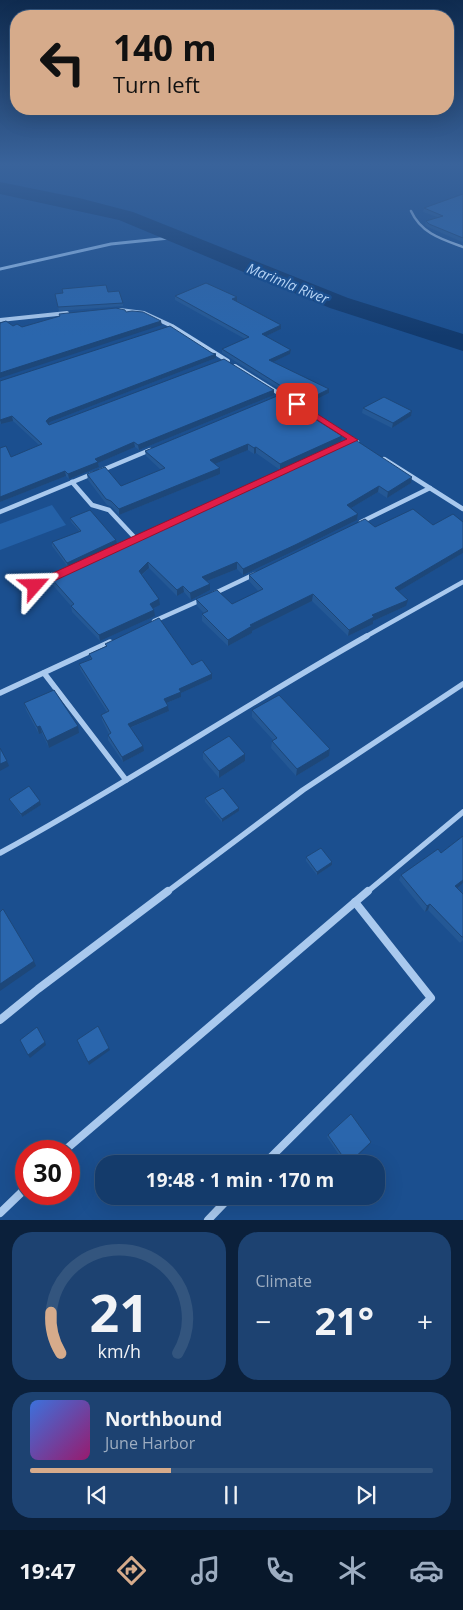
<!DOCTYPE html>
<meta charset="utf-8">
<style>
body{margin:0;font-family:"Open Sans",sans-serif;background:#1d4271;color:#f1f3f6;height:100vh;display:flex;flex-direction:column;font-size:19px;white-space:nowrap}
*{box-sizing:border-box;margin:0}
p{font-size:16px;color:#9dadc1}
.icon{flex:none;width:28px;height:28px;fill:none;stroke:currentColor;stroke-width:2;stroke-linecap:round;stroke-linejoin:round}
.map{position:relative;height:1220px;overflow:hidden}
.panel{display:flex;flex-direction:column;gap:12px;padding:12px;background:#0b203b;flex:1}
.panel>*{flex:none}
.guide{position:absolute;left:10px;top:10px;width:444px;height:105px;border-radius:20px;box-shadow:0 5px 20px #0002,0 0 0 1px #33557e;background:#d6ab8b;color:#111;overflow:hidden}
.speed{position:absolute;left:15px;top:1140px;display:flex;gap:10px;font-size:25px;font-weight:700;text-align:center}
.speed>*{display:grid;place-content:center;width:65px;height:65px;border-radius:50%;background:#143b6b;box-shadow:0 5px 20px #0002,0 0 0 1px #33557e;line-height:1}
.speed .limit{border:8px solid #d22;background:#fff;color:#111}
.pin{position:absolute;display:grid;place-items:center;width:42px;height:42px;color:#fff;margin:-21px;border-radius:10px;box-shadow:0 2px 8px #0006}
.me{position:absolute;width:55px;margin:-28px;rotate:65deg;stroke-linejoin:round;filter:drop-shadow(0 0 4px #0008)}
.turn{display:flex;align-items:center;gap:18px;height:105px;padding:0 20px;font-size:22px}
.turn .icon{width:65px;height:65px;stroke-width:2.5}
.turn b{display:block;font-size:35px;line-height:42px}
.big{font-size:38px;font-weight:700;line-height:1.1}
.panel .widget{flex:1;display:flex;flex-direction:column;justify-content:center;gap:8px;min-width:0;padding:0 18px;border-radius:20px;background:#1d4271}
.panel .dial{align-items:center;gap:0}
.dial svg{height:130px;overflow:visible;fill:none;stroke:#33557e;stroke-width:7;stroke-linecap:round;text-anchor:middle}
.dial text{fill:#f1f3f6;stroke:none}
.song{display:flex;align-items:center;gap:15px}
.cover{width:60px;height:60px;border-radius:8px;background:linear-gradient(135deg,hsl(220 70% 55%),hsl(320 70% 35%))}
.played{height:5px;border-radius:2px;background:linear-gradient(90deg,#d6ab8b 35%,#33557e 35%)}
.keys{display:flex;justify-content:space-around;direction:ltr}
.heat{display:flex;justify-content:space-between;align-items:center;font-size:28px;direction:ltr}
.panel .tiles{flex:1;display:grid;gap:12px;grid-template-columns:1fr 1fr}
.widget:last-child{grid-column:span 2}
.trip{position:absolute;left:95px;top:1155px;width:290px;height:50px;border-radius:20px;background:#143b6b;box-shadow:0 5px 20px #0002,0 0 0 1px #33557e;font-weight:700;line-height:50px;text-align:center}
.tabs{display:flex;height:80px;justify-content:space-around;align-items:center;background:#08182b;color:#9dadc1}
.tabs .icon{width:35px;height:35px}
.tabs .active{color:#d6ab8b}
.tabs b{font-size:22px;color:#f1f3f6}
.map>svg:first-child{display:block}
.green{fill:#2461a8}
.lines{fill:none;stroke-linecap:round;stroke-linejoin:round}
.stream{stroke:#9cc4f0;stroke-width:3}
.river{fill:#123a6d;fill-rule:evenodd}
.street-far4{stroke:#a9c9ee;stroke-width:2.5}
.street-far3{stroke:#a9c9ee;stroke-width:4}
.street-far2{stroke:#a9c9ee;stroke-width:4.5}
.street-far1{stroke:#a9c9ee;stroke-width:5.5}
.street{stroke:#a9c9ee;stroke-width:8}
.wall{fill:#245895}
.shaded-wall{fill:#1d4779}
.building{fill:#2a66ad;stroke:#1d4779}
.route{fill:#e11d48;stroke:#92132f}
.labels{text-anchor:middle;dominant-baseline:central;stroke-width:5;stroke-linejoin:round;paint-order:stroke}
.far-water-label{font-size:14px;font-style:italic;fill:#b5d3f5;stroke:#1b4f8f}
</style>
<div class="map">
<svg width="463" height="1220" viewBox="0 0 463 1220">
<rect width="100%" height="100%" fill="#1b4f8f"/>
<!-- green -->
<polygon class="green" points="52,505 66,525 0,550 0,524"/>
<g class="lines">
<!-- stream -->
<polyline class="stream" points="0,269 111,244 179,237"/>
<!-- river -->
<polygon class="river" points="0,182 79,198 133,212 348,298 463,334 463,351 330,308 119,220 0,194"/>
<!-- street-far4 -->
<path class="street-far4" d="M411,211C421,233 441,239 463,247"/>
<!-- street-far3 -->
<g class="street-far3">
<polyline points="120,310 144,313 172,326 228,361"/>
<polyline points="0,320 67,313"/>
<polyline points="235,366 352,439"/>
</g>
<!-- street-far2 -->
<g class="street-far2">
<polyline points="350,438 357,442"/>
<polyline points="384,459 463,509"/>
<polyline points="100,471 150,450"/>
<polyline points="72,482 92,505 109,510 136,539"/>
<polyline points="238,493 294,467"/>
<polyline points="0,512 92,474"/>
<polyline points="361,522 430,488"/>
<polyline points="35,586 55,576"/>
<polyline points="213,594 255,574"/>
<polyline points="154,621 201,600"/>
<polyline points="365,637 463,582"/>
</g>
<!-- street-far1 -->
<g class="street-far1">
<polyline points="44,673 126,780"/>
<polyline points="0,693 110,642"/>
<path d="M0,853C125,785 243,706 367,636"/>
<polyline points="167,892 303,790 463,684"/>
<polyline points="367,892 463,812"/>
</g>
<!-- street -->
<g class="street">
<polyline points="0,1020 38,989 168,891"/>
<polyline points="64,1151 368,891"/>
<polyline points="264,1164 431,998 355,902"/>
<polyline points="0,1213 26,1188"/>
<polyline points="208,1220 231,1196"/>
</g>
</g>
<!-- wall -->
<g class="wall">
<polygon points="463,194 463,241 462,242 428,227 425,225 426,221 437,217 423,212 424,208"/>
<polygon points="108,292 123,303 123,306 59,311 55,294"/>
<polygon points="175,296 237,297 237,301 236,301 281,325 281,329 266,336 291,350 290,354 273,362 329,389 329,393 305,405 222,353 222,349 245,339 175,300"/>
<polygon points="212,353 216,354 216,358 50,422 49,424 49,425 274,395 139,450 135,447 98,463 99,467 69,479 66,476 0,502 0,448 11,457 39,445 13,421 1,424 0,423 0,381"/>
<polygon points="297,407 341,441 280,470 256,453 254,454 248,450 215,464 220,474 119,515 112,507 107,505 88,480 87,474 121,486 161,470 146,456 145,451"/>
<polygon points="363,408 412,411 411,416 392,428 362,413"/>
<polygon points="288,469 411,483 387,498 378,492 351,508 358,514 357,520 294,551 243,575 237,569 207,581 210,584 210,590 191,600 184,592 177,596 149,568 142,575 160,605 153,609 155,616 100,641 72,612 71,606 51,583 50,577 247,491 288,472"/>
<polygon points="70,518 117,544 68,567 52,546 52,542 80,532 71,522"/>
<polygon points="463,522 463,553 399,591 406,606 373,621 373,624 348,636 312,601 252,631 252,633 228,646 202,621 202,614 204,613 197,606 196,599 232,604 259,592 249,581 249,575 375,527 433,525"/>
<polygon points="105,644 192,665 212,679 181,693 181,697 167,703 168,706 169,711 130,728 144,751 123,762 108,740 108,735 109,734 102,720 101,715 107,712 80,669 79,664 90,659 89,654 106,646"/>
<polygon points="24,703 79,733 49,748 42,733 39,734 26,710"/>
<polygon points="252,710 330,749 329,756 296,776 271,748 272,741 273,740 252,717"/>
<polygon points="203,752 245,761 219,778 203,759"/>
<polygon points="205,798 239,808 239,811 222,822 205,802"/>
<polygon points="9,799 40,801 41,805 22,817 11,802"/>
<polygon points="463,836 463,883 457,888 463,940 460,943 428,910 425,912 399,880 401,875 441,853"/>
<polygon points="306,857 332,862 332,865 317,875 306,861"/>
<polygon points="328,1135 371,1142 370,1144 349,1164 345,1164 327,1137"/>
</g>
<!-- shaded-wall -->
<g class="shaded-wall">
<polygon points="237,297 237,301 232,303 232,299"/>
<polygon points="161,321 162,325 0,378 0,373"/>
<polygon points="281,325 281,329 262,338 262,334"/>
<polygon points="291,350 290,354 269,364 269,360"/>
<polygon points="216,354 216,358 50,422 47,426 46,421 49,418"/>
<polygon points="329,389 329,393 305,405 305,401"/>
<polygon points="274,390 274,395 139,450 138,445"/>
<polygon points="412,411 411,416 392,428 393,423"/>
<polygon points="12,416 13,421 1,424 0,420"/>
<polygon points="342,436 341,441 280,470 280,464"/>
<polygon points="134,442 135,447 98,463 99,467 69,479 68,474 95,459"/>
<polygon points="248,444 248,450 210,466 210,460"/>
<polygon points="256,447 256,453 254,454 254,448"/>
<polygon points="220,468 220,474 119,515 119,509"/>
<polygon points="65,471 66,476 0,502 0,497"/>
<polygon points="412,477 411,483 387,498 388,492"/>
<polygon points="379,486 378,492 346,511 347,505"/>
<polygon points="358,514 357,520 294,551 243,575 243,569"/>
<polygon points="116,540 117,544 68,567 67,563"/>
<polygon points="463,548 463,553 394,594 395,588"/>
<polygon points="148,562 149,568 139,577 139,571"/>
<polygon points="237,562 237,569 202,583 202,577"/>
<polygon points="210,584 210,590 191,600 190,593"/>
<polygon points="183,586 184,592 177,596 177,590"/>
<polygon points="313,594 312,601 252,631 252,633 228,646 228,640 250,625"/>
<polygon points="159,599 160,605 150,610 150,604"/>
<polygon points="408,600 406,606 373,621 373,624 348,636 349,630 372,615"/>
<polygon points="154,610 155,616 100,641 99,635"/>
<polygon points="212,674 212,679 181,693 181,697 164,704 164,699 179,689"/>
<polygon points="168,706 169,711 129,728 128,724"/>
<polygon points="40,726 42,733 39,734 37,727"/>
<polygon points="78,726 79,733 49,748 47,741"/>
<polygon points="143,746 144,751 123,762 122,757"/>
<polygon points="330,749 329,756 296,776 297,769"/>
<polygon points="245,754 245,761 219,778 219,771"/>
<polygon points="7,761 9,766 0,771 0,764"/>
<polygon points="40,801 41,805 22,817 21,814"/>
<polygon points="239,808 239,811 222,822 222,819"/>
<polygon points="332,862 332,865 317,875 317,872"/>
<polygon points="463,880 463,883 453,892 455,886"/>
<polygon points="430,904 428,910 425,912 427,906"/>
<polygon points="34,961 36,966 0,991 0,984"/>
<polygon points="45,1042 46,1045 30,1058 28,1055"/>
<polygon points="109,1048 110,1050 89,1065 88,1062"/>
<polygon points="371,1142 370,1144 349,1164 348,1164"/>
</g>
<!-- building -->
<g class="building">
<polygon points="463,194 463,238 429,224 426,221 443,216 424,208"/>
<polygon points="206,283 237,297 232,299 281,325 262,334 291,350 269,360 329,389 305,401 222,349 249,337 175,296"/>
<polygon points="106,285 108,292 119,291 123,303 58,307 55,294 63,293 62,289"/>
<polygon points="116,308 125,310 126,312 132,311 143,312 161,321 0,373 0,323 6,321 13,326 17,324 22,327 60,316 59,314"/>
<polygon points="170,326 212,353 216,354 49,418 46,421 49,425 224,359 274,390 138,445 134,442 95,459 98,462 68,474 65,471 0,497 0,448 6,446 11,457 42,444 12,416 0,420 0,381"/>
<polygon points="282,394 297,403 294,404 296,407 342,436 280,464 256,447 254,448 248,444 210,460 220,468 119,509 111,501 106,499 87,474 105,467 121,486 165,468 145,451"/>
<polygon points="384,397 412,411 393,423 363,408"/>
<polygon points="354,439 412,477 388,492 379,486 347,505 358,514 295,545 243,569 237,562 202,577 210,584 190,593 183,586 177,590 148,562 139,571 159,599 150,604 154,610 99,635 71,606 74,604 50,577 201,508 245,489 247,491 290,471 288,469"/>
<polygon points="413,509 433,525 453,514 463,522 463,548 395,588 408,600 372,615 374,617 349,630 313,594 250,625 252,626 228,640 202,614 208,611 196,599 217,590 232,604 263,589 249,575 365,519 375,527"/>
<polygon points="90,510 116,540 67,563 52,542 81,531 70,518"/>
<polygon points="159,618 192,665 202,660 212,674 179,689 181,692 164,699 168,706 128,724 143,746 122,757 108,735 111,733 101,715 109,711 79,664 92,659 89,654 107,646 105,644"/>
<polygon points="54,690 78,726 47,741 40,726 37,727 24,703"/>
<polygon points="279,695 330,749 297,769 272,741 277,738 252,710"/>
<polygon points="229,736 245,754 219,771 203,752"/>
<polygon points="0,748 7,761 0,764"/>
<polygon points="29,786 40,801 21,814 9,799"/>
<polygon points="223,788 239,808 222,819 205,798"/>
<polygon points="463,836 463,880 455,886 463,894 463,937 462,937 430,904 427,906 401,875 438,849 441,853"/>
<polygon points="321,848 332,862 317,872 306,857"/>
<polygon points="3,909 34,961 0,984 0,912"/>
<polygon points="98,1026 109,1048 88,1062 77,1040"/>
<polygon points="37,1027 45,1042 28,1055 20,1040"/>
<polygon points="351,1114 371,1142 348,1164 328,1135"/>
</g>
<!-- sky -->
<linearGradient id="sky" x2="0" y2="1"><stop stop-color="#0f2b4f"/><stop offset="0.49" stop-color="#39639b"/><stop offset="1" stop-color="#39639b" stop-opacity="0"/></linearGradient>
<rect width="463" height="336" fill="url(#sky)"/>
<!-- route -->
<polygon class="route" points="297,401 358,440 39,588 31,588 30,586 31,583 347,439 294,405 294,402"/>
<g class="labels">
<!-- far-water labels -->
<g class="far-water-label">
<text transform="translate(288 283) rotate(22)">Marimla River</text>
</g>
</g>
</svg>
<div class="speed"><div class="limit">30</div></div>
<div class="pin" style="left:297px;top:404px;background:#d93025"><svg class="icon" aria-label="arrive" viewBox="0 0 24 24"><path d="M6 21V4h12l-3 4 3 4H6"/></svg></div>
<svg class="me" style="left:35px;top:586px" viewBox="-20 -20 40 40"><path d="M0-17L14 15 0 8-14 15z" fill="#e11d48" stroke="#fff" stroke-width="4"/></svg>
<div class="trip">19:48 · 1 min · 170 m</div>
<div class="guide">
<div class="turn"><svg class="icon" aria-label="left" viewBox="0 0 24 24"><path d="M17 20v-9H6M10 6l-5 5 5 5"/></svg><div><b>140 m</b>Turn left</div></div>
</div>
</div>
<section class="panel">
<div class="tiles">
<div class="widget dial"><svg viewBox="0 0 100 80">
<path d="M14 69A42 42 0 1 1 86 69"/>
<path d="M14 69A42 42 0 0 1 8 44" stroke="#d6ab8b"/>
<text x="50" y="56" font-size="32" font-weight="700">21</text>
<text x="50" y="72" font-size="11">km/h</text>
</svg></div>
<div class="widget"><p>Climate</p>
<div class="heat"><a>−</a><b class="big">21°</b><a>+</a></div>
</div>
<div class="widget">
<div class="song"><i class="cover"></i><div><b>Northbound</b><p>June Harbor</p></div></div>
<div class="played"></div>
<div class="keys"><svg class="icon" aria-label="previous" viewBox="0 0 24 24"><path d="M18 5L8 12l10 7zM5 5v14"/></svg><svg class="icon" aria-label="pause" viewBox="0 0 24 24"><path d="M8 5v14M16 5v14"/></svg><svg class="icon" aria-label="next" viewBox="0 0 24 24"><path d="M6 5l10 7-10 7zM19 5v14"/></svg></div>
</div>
</div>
</section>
<nav class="tabs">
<b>19:47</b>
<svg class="icon active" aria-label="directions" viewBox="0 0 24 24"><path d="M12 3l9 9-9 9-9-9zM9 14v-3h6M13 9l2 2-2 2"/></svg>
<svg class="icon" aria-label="music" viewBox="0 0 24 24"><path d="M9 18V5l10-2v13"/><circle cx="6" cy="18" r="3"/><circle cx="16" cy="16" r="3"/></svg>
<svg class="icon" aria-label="phone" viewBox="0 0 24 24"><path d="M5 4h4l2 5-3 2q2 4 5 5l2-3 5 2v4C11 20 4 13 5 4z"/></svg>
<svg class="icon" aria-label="climate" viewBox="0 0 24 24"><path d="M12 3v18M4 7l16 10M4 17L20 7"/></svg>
<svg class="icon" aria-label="car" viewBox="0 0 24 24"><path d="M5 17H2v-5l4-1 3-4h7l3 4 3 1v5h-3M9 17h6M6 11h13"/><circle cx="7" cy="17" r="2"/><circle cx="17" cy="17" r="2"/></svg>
</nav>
